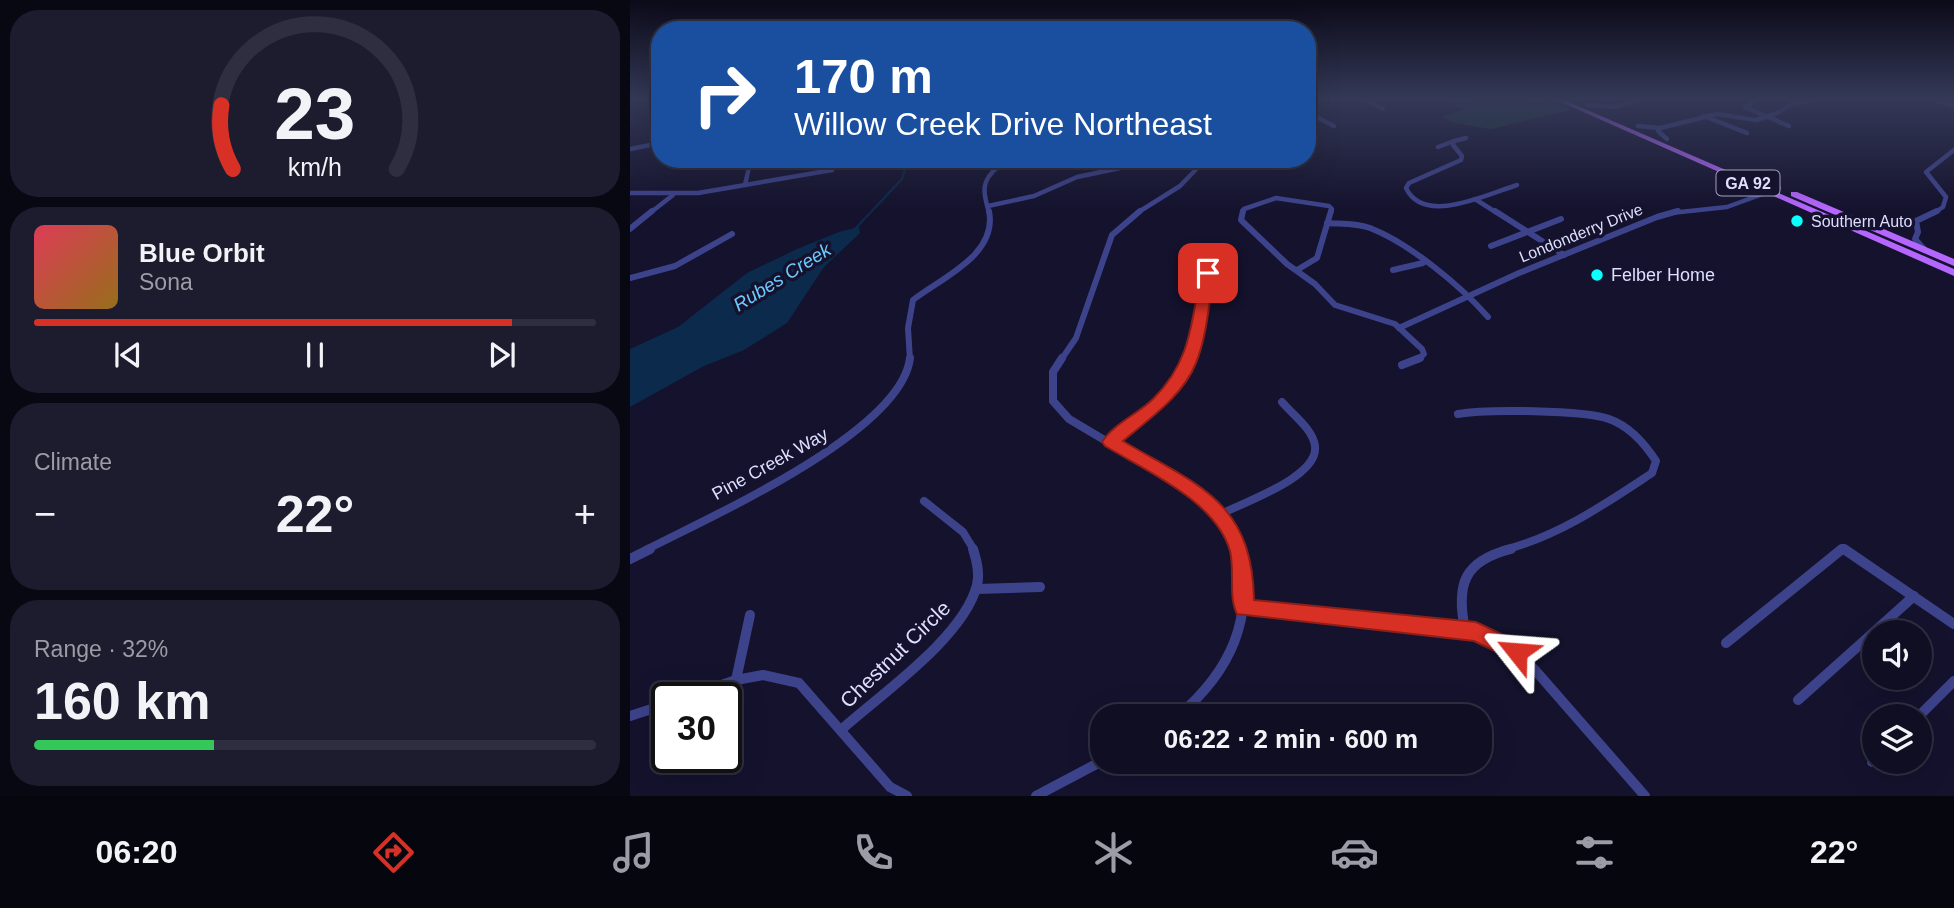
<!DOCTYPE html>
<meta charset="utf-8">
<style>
body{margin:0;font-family:Arial,sans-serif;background:#1d1c2f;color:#f1f3f6;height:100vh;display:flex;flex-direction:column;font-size:26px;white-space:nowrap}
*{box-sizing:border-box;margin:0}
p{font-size:23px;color:#9b9ca5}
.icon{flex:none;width:38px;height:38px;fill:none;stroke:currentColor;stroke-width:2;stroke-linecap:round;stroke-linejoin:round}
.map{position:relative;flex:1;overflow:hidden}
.side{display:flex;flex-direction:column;gap:10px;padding:10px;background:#080813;width:630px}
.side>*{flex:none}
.banner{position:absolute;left:21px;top:21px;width:665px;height:147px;border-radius:28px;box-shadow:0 7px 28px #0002,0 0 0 2px #2f2e40;background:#1a4fa0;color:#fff;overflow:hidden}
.buttons{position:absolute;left:1232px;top:620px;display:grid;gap:14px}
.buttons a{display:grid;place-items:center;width:70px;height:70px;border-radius:50%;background:#0f0e22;box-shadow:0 7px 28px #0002,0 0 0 2px #2f2e40;font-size:35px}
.speed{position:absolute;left:21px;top:682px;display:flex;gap:14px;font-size:35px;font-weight:700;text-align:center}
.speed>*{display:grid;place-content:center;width:91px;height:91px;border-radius:50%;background:#0f0e22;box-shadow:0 7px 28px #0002,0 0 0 2px #2f2e40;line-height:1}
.speed .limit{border:4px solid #111;border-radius:10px;background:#fff;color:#111}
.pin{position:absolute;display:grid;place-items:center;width:60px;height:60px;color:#fff;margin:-30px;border-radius:14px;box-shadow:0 4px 10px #0006}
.me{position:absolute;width:77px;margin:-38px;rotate:298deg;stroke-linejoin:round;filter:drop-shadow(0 0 5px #0008)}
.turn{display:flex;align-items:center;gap:24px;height:147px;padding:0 28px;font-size:32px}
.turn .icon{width:91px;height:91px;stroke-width:2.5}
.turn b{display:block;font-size:49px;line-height:60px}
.big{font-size:52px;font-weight:700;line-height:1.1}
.side .tile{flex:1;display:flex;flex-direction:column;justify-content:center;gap:10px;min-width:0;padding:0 24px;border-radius:28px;background:#1d1c2f}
.side .dial{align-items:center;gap:0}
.dial svg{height:182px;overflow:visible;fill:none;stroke:#2f2e40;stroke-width:7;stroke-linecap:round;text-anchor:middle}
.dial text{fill:#f1f3f6;stroke:none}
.song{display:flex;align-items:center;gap:21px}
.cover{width:84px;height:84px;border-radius:10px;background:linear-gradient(135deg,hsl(350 70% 55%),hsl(40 70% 35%))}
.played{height:7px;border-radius:4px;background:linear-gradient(90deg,#d93025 85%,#2f2e40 85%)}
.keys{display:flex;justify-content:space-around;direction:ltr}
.heat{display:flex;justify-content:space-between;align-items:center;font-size:38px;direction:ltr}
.charge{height:10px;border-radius:5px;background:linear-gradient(90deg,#34c759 32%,#2f2e40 0)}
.trip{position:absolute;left:460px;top:704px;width:402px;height:70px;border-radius:28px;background:#0f0e22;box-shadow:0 7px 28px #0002,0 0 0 2px #2f2e40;font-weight:700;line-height:70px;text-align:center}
.tab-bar{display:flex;height:112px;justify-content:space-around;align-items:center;background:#06060e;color:#9b9ca5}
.tab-bar .icon{width:49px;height:49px}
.tab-bar .selected{color:#d93025}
.tab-bar b{font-size:32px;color:#f1f3f6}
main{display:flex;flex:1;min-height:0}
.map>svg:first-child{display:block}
.green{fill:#153732}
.water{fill:#0c2a4c}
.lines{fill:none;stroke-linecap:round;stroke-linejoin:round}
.stream{stroke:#0c2a4c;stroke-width:2}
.street-far3{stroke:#3d438b;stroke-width:4.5}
.street-far2{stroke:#3d438b;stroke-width:6}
.street-far1{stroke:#3d438b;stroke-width:8}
.street{stroke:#3d438b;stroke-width:10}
.primary{fill:#b566fe;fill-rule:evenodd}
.route{fill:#d93025;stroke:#8d1f18;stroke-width:2}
.poi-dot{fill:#0bfefc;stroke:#14122d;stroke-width:2.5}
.labels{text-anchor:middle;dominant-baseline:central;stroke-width:7;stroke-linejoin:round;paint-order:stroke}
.shield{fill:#14122d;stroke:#a1a1c0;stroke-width:2}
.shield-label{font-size:16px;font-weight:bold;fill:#dedeff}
.far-poi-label{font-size:16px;fill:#dedeff;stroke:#14122d;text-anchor:start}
.far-street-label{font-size:16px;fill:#dedeff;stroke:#14122d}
.poi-label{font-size:18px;fill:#dedeff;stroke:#14122d;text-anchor:start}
.street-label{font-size:18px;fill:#dedeff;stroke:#14122d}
.water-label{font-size:19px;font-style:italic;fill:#6dcafe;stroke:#14122d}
.near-street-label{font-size:21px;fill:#dedeff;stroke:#14122d}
</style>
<main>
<section class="side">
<div class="tile dial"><svg viewBox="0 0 100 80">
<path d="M14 69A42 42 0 1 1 86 69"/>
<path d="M14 69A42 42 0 0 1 9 41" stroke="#d93025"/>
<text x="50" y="56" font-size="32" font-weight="700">23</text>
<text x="50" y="72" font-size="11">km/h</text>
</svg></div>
<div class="tile">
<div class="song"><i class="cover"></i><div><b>Blue Orbit</b><p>Sona</p></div></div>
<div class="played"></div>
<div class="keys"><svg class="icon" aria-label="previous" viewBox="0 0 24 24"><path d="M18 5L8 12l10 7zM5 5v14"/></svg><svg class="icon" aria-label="pause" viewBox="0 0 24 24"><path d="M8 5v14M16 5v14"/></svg><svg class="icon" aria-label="next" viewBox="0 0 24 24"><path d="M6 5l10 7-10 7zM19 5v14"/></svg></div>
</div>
<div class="tile"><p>Climate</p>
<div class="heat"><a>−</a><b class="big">22°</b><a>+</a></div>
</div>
<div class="tile"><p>Range · 32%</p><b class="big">160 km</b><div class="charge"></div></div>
</section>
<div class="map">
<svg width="1324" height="796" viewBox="0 0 1324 796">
<rect width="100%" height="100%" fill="#14122d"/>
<!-- green -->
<polygon class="green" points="807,99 843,99 853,103 916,99 940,110 861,129 825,123 812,117 835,109"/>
<!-- water -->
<polygon class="water" points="229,227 230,233 194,267 157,323 114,350 74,366 0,407 0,349 48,327 117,273 167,249 209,232"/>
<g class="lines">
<!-- stream -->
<polyline class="stream" points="224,230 272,179 278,159"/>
<!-- street-far3 -->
<g class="street-far3">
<polyline points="734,99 753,109"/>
<polyline points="1129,99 1115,107 1159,126"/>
<polyline points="1301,99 1324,106"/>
<polyline points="1166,103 1186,99"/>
<polyline points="958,105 984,107 1013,99"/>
<polyline points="677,112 704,126"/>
<polyline points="1074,116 1117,133"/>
<polyline points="1008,126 1030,128 1087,114 1126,120 1145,114 1171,99"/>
<polyline points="1030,128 1028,131 1037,139"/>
<path d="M836,138L824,141L823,145L832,156L831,160L779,183L776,188C794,226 858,194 887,185"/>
<polyline points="808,147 824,141"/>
<polyline points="0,149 30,143"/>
<polyline points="115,185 119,167 127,161"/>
<polyline points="0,193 68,193 202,170 201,159"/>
<polyline points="845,199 867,213"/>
<polyline points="358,206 404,196 447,177 490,168"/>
<polyline points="20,213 43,195"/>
<path d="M359,213C353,192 350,181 369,166"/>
<polyline points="507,213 550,186 576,159"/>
<polyline points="613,213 614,209 646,198 699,206 702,209 701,213"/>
<polyline points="1041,213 1097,207 1149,188"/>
<polyline points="1304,213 1313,207 1316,197 1296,172 1324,150"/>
</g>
<!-- street-far2 -->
<g class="street-far2">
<polyline points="613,211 611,220 657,264 685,284 705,305 765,324 792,349 794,354 788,360"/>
<polyline points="865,211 934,255"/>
<path d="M697,223C711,224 727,223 740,228C779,243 831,286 858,317"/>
<polyline points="0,229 22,211"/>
<polyline points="861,246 931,219"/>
<polyline points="1294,249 1285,239 1288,232 1286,221 1307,211"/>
<polyline points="667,270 687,258 701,211"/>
<polyline points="763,270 793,263"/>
<polyline points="0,278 45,266 102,234"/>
<polyline points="769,328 889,273 1027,217 1048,211"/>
<path d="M280,360L278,328L283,300C311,278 368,255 359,211"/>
<polyline points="431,360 446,338 482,235 510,211"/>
<polyline points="560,360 568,331 578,273"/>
</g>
<!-- street-far1 -->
<g class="street-far1">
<polyline points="432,358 423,372 423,401 439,419 577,501 601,528 609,550"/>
<polyline points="772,365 790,358"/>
<path d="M828,414C855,409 954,410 979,419C999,426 1015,444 1026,461L1022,473C975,504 929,536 874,550"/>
<path d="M481,442C511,418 546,396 561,358"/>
<polyline points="294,501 333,532 344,550"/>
<path d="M591,514C614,502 689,477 685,446C683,429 662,414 652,402"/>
<path d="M16,550C79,517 271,433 280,358"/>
<polyline points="1210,550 1213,548 1216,550"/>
</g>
<!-- street -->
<g class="street">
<polyline points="1214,549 1324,624"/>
<polyline points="0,559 20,549"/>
<polyline points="347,589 410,587"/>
<path d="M614,608L846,631C868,641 887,653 905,670L1015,796"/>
<path d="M835,630C826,585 833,561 881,549"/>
<polyline points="1244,632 1284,596"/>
<polyline points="1096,643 1212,549"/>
<polyline points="106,680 120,615"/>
<polyline points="53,698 106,680 133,675 169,683 260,787 277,796"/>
<polyline points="1168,700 1244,632"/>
<polyline points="0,716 37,704"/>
<path d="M548,716C601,671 625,618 609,549"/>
<polyline points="1289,716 1324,681"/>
<path d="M212,729C251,694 334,637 347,585C350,573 347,561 343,549"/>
<polyline points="1242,762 1244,760"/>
<polyline points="406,796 472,761"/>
</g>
<!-- primary -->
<g class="primary">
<polygon points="924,99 932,99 1324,269 1324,276"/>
<polygon points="1161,192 1167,192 1324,259 1324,266 1161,196"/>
</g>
</g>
<!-- sky -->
<linearGradient id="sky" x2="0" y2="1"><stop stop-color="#0b0a19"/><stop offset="0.47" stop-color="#343957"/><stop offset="1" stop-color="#343957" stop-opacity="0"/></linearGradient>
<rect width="1324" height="210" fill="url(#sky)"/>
<!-- route -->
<path class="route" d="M578,269L584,273C579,302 577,336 566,363C553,396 519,419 493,441C568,486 622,500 624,600L846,622L895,645L898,652L895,659L887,662L844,641L607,614C598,596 605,571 600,551C586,501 516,471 475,446L472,442C483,424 508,414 523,399C561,361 561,324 571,273Z"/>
<!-- markers -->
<g class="poi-dot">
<circle cx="1167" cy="221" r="7"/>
<circle cx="967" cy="275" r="7"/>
</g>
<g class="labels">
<!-- shield labels -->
<rect class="shield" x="1086.5" y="170.5" width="63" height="25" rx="5"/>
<g class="shield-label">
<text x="1118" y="183">GA 92</text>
</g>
<!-- far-poi labels -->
<g class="far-poi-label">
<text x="1181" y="221">Southern Auto</text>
</g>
<!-- far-street labels -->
<g class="far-street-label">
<text transform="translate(951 233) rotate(-22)">Londonderry Drive</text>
</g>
<!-- poi labels -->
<g class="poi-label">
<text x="981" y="275">Felber Home</text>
</g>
<!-- street labels -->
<g class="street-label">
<text transform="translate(140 464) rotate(-29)">Pine Creek Way</text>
</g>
<!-- water labels -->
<g class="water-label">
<text transform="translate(152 277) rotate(-32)">Rubes Creek</text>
</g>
<!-- near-street labels -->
<g class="near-street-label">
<text transform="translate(265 654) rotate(-44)">Chestnut Circle</text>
</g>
</g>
</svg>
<div class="buttons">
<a><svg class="icon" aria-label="sound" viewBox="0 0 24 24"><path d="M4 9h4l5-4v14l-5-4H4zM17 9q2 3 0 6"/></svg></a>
<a><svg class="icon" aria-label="layers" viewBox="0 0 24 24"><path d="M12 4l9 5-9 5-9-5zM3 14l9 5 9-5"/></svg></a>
</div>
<div class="speed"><div class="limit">30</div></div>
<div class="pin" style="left:578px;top:273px;background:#d93025"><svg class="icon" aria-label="arrive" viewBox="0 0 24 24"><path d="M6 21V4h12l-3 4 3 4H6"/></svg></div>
<svg class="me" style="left:887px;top:652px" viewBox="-20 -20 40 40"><path d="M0-17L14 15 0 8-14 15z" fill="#d93025" stroke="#fff" stroke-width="4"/></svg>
<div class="trip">06:22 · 2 min · 600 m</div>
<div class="banner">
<div class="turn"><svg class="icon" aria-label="right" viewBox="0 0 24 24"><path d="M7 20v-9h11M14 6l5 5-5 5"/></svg><div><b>170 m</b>Willow Creek Drive Northeast</div></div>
</div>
</div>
</main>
<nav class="tab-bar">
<b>06:20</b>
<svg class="icon selected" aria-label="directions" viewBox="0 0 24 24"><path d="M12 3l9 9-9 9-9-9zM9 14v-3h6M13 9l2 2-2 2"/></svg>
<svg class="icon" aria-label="music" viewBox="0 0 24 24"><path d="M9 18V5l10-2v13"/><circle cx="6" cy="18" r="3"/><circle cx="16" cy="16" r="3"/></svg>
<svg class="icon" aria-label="phone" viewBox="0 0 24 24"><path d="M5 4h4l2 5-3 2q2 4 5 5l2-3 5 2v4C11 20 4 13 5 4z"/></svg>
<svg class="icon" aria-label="climate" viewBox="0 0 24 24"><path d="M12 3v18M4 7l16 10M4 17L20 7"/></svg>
<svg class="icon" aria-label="car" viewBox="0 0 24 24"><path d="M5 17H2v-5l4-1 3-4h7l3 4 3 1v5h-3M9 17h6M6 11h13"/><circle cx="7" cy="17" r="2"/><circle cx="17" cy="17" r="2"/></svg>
<svg class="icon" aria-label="filters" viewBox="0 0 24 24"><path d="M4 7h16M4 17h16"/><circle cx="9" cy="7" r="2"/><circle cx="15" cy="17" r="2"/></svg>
<b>22°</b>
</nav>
